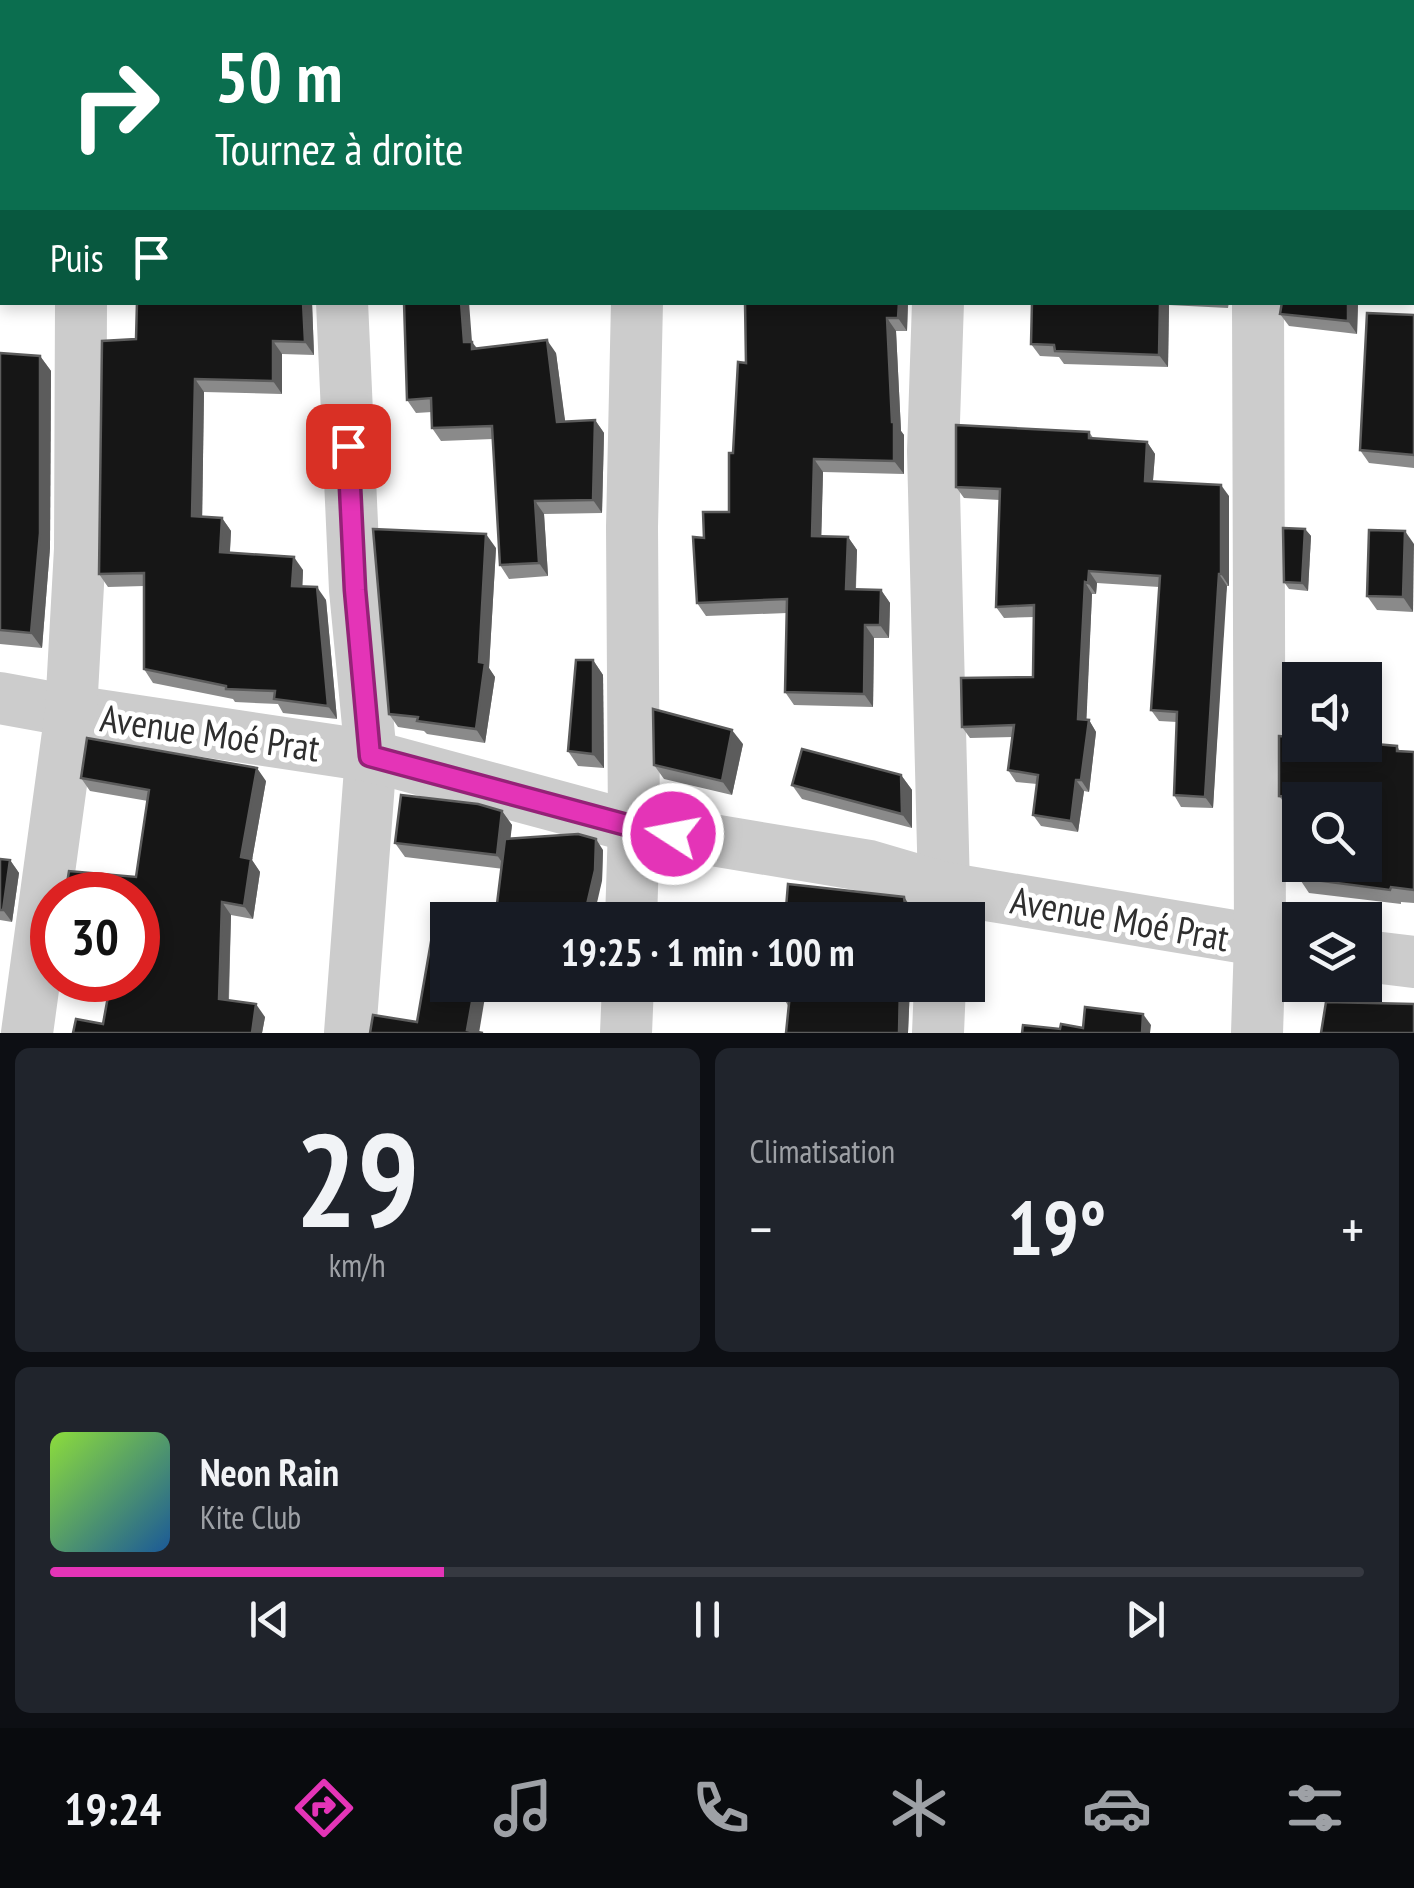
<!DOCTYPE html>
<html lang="fr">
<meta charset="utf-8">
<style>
body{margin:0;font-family:"PT Sans Narrow",sans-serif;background:#20242c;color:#f1f3f6;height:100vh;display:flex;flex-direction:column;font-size:38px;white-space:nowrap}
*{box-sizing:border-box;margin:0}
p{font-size:32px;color:#9ea1a6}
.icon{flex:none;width:55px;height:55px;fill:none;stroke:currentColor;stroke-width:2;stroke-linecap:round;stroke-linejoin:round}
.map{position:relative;height:1033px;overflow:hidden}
.details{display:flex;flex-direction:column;gap:15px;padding:15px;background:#0d0f14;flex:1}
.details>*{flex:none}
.top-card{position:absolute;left:0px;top:0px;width:1415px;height:305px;box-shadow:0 5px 15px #0003;background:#0b6e4f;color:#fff;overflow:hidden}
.fabs{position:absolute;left:1282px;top:662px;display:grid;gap:20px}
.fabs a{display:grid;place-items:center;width:100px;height:100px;border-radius:0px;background:#171b24;box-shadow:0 5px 15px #0003;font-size:50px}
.speed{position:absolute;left:30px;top:872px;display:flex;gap:20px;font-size:50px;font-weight:700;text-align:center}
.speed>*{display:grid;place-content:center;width:130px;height:130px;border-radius:50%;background:#171b24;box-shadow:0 5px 15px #0003;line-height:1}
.speed .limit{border:15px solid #d22;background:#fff;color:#111}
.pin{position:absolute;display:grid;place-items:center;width:85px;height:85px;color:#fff;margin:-42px;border-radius:20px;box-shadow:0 5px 15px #0006}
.me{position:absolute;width:110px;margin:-55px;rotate:281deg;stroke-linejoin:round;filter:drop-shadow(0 0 8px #0008)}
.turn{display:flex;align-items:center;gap:35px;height:210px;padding:0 50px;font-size:45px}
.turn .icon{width:130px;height:130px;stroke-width:2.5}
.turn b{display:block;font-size:70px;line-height:85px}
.then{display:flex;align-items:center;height:95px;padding:0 50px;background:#0003;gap:20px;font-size:38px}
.big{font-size:75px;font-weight:800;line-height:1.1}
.details .card{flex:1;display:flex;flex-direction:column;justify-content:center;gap:15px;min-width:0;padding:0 35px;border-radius:15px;background:#20242c}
.details .dial{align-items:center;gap:0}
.dial b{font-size:130px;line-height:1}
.song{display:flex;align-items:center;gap:30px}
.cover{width:120px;height:120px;border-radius:15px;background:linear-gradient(135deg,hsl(90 70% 55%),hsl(210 70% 35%))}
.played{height:10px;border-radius:5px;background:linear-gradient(90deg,#e434b7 30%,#363941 30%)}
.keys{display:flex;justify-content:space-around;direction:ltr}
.heat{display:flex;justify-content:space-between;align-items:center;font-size:55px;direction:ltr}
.details .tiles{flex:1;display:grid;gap:15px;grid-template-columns:1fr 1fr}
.card:last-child{grid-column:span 2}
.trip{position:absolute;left:430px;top:902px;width:555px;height:100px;border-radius:0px;background:#171b24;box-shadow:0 5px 15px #0003;font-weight:800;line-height:100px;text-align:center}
.tabs{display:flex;height:160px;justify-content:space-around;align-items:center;background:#090b0e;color:#9ea1a6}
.tabs .icon{width:70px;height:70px}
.tabs .current{color:#e434b7}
.tabs b{font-size:45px;color:#f1f3f6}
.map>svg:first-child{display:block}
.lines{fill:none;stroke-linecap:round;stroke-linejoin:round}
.street{stroke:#ccc;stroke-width:52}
.wall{fill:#8a8a8a}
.shaded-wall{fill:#5c5c5c}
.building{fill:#161616;stroke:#5c5c5c;stroke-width:2.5}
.route-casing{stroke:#942277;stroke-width:25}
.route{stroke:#e434b7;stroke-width:18}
.labels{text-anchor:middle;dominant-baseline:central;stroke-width:10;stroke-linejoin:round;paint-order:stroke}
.street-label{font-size:38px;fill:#2f2f2f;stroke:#fff}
</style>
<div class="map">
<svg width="1414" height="1033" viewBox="0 0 1414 1033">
<rect width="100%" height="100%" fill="#fff"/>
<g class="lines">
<!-- street -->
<g class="street">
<polyline points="75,0 75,2"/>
<polyline points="332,0 332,2"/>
<polyline points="631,0 631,2"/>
<polyline points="1257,0 1257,2"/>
<polyline points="944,2 944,0"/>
<polyline points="342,302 355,590 371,756 350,1033"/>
<polyline points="938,302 933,451 944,888 943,920"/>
<polyline points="0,698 71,711 371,756 634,827 869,866 944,888 1300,947"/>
<polyline points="631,920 634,827 632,527 637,302"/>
<polyline points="1365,956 1414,962"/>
<polyline points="27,1033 71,711 80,549 81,302"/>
<polyline points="626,1033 628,985"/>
<polyline points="938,1033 940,985"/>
<polyline points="1257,1033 1260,942 1258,302"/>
</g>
</g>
<!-- wall -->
<g class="wall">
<polygon points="107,0 197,0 197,2 109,2"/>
<rect x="803" y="0" width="105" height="2"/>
<polygon points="1274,0 1414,0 1414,21 1412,21 1412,2 1276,2"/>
<polygon points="0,205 2,205 2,279 0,278"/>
<polygon points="312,302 314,355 282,354 282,394 204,392 202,517 222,518 231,531 230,552 303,570 302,586 326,600 337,719 283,713 278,704 235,702 233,699 153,683 144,669 144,586 108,587 99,574 136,339"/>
<polygon points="908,302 907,331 896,331 901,431 904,435 904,474 823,472 821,537 848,537 857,550 856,589 881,590 890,603 889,638 874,638 873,707 794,705 785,692 787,613 706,616 697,603 704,538 729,512 733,453 746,363"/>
<polygon points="1032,302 1229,302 1228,308 1169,305 1168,367 1064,364 1059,357 1040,356 1031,344"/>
<polygon points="1358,302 1357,334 1289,326 1280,314 1282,303"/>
<polygon points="1414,315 1414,468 1369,463 1360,450"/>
<polygon points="472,342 477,348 556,353 565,422 595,420 604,433 602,513 544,514 548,576 509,579 500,565 493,439 441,441 432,428 432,412 416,413 407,400"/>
<polygon points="0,353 40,356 51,371 50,548 42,648 0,644"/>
<polygon points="1089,432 1094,439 1147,442 1155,454 1153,481 1229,496 1229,586 1227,586 1225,600 1213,808 1181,807 1174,795 1177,722 1159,721 1151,710 1159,587 1097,583 1096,594 1092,594 1086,720 1089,720 1096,732 1089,792 1084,791 1078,832 1041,826 1033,815 1037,784 1016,782 1008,770 1013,737 970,738 962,727 1033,677 1034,617 1004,618 996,607 1000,500 964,498 956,487"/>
<polygon points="1305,529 1311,536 1308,591 1289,589 1284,582"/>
<polygon points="1369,530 1413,612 1377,610 1367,596"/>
<polygon points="496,548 489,668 495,677 485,743 427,734 424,731 398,727 389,714"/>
<polygon points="593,660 603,675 604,768 578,766 568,751"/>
<polygon points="743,744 732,795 664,779 654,765"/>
<polygon points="1397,746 1400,751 1414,752 1414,903 1401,902 1401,904 1309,893 1299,878 1365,800 1300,800 1300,811 1290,810 1279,796"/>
<polygon points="901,775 912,790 912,828 802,799 792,785"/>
<polygon points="81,778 266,781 252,860 260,872 253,919 231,915 229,1001 265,1017 262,1033 73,1033 103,1024 136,877 148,801 90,791"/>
<polygon points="502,811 512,825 510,838 603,850 602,881 405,857 395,843"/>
<polygon points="0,859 10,860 19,873 12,922 0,920"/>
<polygon points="650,985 701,985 700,1002 657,1000 650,989"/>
<polygon points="780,985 910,985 908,1033 786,1033 789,1007 780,993"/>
</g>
<!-- shaded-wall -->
<g class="shaded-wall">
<polygon points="303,302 312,302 314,355 305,342"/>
<polygon points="461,302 469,302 472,342 481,355 464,342"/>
<polygon points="899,302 908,302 907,331 898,318"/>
<polygon points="1160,302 1167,302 1169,305 1168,367 1159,355"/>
<polygon points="1348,302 1358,302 1357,334 1348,321"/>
<polygon points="887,318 896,331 901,431 904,435 904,474 894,461"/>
<polygon points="547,340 556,353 567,435 557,422"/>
<polygon points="273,341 282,354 282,394 273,381"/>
<polygon points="40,356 51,371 50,548 42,648 31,633"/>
<polygon points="195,379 204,392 202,529 192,516"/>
<polygon points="595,420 604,433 602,513 593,500"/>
<polygon points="1147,442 1155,454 1152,492 1145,481"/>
<polygon points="814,459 823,472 821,549 812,536"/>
<polygon points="1221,485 1229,496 1229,586 1221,574"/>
<polygon points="535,501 544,514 548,576 539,563"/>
<polygon points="222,518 231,531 229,565 220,552"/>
<polygon points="1305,529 1311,536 1308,591 1302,583"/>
<polygon points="1405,531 1414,544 1413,612 1403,597"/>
<polygon points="486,534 496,548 489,668 495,677 485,743 476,729"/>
<polygon points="848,537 857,550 855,602 846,589"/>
<polygon points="294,557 303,570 302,599 292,586"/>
<polygon points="1089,571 1097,583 1096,594 1088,583"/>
<polygon points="1219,574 1227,586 1213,808 1205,797"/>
<polygon points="1085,582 1092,594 1086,730 1078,719"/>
<polygon points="317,587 326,600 337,719 328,706"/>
<polygon points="881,590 890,603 889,638 880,625"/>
<polygon points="865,625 874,638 873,707 864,694"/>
<polygon points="593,660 603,675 604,768 593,754"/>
<polygon points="1089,720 1096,732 1089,792 1081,780"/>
<polygon points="732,730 743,744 732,795 722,781"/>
<polygon points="257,768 266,781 252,860 260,872 253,919 244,906 241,857"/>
<polygon points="901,775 912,790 912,828 902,814"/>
<polygon points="1076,780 1084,791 1078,832 1071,821"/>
<polygon points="502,811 512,825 507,870 497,855"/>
<polygon points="596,839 603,850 602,881 593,920 585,913"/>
<polygon points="10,860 19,873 12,922 3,910"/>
<polygon points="904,897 913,910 915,920 907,920"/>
<polygon points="222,902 231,915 228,1012 219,999"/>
<polygon points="475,985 487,985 479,1033 467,1030"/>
<polygon points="693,985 701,985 700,1002 693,992"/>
<polygon points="900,985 910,985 908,1033 899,1033"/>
<polygon points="256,1004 265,1017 262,1033 252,1033"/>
<polygon points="1143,1014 1151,1025 1150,1033 1142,1033"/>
</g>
<!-- building -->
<g class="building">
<rect x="130" y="0" width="57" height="2"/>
<polygon points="479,0 521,0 520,2 479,2"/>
<rect x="803" y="0" width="78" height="2"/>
<rect x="968" y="0" width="249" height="2"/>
<rect x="0" y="37" width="2" height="73"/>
<rect x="0" y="205" width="2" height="60"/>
<polygon points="137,302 303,302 305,342 273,341 273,381 195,379 192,516 222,518 220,552 294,557 292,586 317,587 328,706 274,699 275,691 226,689 226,686 144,669 144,573 99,574 102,341 136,339"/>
<polygon points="404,302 461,302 464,342 472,342 472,349 547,340 557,422 595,420 593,500 535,501 539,563 500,565 492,426 432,428 431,398 407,400"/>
<polygon points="745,302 899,302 898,318 887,318 892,422 894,422 894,461 814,459 812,536 848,537 846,589 881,590 880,625 865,625 864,694 785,692 787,599 697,603 693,537 704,538 703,512 729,512 729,453 733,453 738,362 746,363"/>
<polygon points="1032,302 1160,302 1159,355 1055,351 1054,345 1031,344"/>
<polygon points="1282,302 1348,302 1348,321 1280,314"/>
<polygon points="1367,313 1414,315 1414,455 1360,450"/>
<polygon points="0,353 40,356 40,533 31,633 0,630"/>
<polygon points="956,425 1089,432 1089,438 1147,442 1145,481 1221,485 1221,574 1219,574 1218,589 1205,797 1174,795 1177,712 1151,710 1160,576 1089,571 1088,583 1085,582 1078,719 1089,720 1081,780 1076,780 1071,821 1033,815 1038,775 1008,770 1014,725 962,727 961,678 1033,677 1034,605 996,607 1000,489 956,487"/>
<polygon points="1283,528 1305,529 1302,583 1284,582"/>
<polygon points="373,529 486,534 479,662 485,663 476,729 417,721 418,717 389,714"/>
<polygon points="1369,530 1405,531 1403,597 1367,596"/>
<polygon points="576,660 593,660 593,754 568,751"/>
<polygon points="653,709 732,730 722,781 654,765"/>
<polygon points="1279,736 1300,738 1300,745 1365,745 1365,743 1397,746 1397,751 1414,752 1414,890 1391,887 1390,890 1299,878 1300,865 1365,865 1365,800 1308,800 1308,798 1279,796"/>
<polygon points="87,738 257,768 241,857 251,859 244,906 222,902 219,999 256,1004 252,1033 73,1033 76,1019 103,1024 111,980 138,980 138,895 65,895 69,871 136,877 149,790 81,778"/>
<polygon points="802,749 901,775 902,814 792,785"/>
<polygon points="401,795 478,804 502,811 497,855 395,843"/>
<polygon points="578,834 596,839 595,870 585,913 595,913 597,920 495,920 505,839"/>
<polygon points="0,859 10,860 3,910 0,910"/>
<polygon points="788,884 904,897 907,920 785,920"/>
<polygon points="652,917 698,919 698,920 651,920"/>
<polygon points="435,919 448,921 448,985 475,985 467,1030 483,1033 370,1033 373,1015 417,1022"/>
<polygon points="650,985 693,985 693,992 650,989"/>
<polygon points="780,985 900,985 899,1033 786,1033 790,994 780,993"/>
<polygon points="1326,1002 1414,1004 1414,1033 1321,1033"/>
<polygon points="1085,1007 1143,1014 1142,1033 1022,1033 1023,1025 1060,1029 1061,1024 1083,1028"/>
</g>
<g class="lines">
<!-- route casing -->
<g class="route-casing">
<polyline id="route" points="348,446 355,590 370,756 634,827 673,834"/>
</g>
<!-- route -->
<use href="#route" class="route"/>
</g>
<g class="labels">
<!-- street labels -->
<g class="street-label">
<text transform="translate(210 732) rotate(8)">Avenue Moé Prat</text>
<text transform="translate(1120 918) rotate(10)">Avenue Moé Prat</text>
</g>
</g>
</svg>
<div class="fabs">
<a><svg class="icon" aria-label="sound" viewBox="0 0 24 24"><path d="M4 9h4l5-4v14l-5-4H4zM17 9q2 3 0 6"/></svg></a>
<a><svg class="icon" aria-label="search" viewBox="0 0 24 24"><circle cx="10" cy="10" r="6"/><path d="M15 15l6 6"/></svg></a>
<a><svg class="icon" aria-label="layers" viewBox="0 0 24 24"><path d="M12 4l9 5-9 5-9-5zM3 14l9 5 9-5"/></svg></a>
</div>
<div class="speed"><div class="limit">30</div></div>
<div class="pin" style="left:348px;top:446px;background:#d93025"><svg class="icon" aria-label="arrive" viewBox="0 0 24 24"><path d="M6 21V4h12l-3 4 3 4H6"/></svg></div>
<svg class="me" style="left:673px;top:834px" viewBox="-20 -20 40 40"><circle r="17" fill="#e434b7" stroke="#fff" stroke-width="3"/><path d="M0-11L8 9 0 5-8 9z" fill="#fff"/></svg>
<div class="trip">19:25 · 1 min · 100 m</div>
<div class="top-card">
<div class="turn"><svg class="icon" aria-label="right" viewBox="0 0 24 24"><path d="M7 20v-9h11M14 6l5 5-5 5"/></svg><div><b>50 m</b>Tournez à droite</div></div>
<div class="then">Puis<svg class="icon" aria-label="arrive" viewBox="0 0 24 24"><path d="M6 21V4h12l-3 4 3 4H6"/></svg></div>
</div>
</div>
<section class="details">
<div class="tiles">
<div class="card dial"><b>29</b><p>km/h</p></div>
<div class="card"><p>Climatisation</p>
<div class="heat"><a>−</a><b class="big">19°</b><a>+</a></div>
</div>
<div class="card">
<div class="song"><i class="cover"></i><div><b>Neon Rain</b><p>Kite Club</p></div></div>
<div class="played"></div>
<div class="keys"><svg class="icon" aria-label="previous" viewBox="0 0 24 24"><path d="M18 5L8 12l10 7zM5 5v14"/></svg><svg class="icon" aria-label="pause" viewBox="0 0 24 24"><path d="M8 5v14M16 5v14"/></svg><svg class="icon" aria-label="next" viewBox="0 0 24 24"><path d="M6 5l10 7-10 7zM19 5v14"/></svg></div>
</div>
</div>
</section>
<nav class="tabs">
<b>19:24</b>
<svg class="icon current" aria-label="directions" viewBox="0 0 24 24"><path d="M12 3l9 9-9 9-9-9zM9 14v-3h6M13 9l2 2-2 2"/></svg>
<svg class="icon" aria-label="music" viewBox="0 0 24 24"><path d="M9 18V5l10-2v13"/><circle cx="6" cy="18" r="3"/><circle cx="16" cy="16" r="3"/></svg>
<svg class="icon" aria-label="phone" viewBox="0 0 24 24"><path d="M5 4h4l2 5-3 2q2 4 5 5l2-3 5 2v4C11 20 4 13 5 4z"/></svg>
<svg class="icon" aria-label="climate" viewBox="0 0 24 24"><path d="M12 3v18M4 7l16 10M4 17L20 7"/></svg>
<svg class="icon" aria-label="car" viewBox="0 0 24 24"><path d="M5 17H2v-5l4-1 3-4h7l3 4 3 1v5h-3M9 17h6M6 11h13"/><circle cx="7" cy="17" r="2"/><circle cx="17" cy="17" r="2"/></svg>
<svg class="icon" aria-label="filters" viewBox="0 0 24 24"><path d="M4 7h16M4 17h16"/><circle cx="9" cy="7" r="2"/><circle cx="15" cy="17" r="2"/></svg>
</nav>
